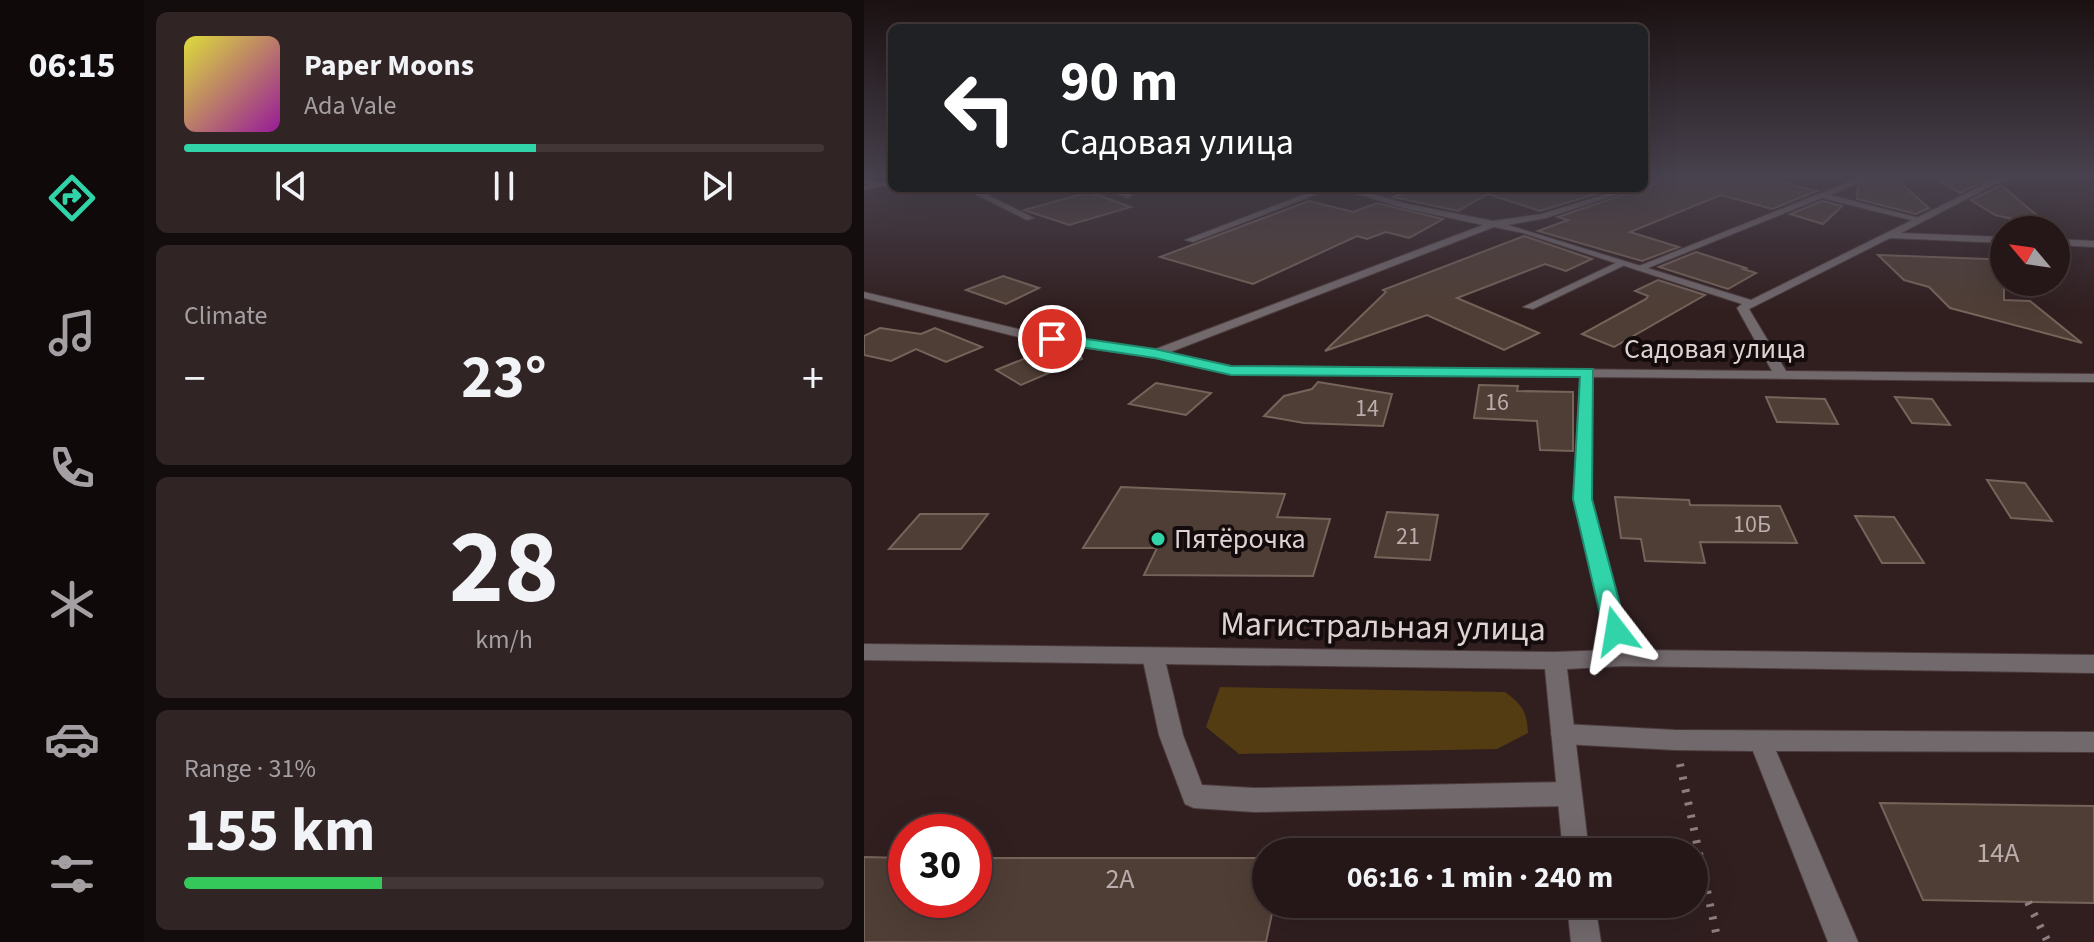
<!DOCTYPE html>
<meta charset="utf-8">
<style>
body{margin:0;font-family:"Source Sans 3",sans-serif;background:#312425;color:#f1f3f6;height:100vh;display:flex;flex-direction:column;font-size:30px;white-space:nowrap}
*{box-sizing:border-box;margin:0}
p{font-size:26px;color:#a39fa2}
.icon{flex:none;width:44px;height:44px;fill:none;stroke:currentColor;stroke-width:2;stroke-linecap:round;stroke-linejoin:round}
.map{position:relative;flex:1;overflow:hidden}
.side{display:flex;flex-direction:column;gap:12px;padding:12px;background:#140d0d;width:720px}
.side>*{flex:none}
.guide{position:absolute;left:24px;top:24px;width:760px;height:168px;border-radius:12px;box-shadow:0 8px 32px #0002,0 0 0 2px #423637;background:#202124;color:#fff;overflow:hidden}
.needle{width:52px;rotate:299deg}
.buttons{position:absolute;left:1126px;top:216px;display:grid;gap:16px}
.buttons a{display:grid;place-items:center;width:80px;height:80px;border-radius:50%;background:#251718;box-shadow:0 8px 32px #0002,0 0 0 2px #423637;font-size:40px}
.speed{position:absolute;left:24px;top:814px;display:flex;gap:16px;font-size:40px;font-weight:700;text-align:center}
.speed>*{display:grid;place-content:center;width:104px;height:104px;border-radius:50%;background:#251718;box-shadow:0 8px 32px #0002,0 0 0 2px #423637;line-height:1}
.speed .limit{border:12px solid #d22;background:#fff;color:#111}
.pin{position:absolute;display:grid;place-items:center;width:68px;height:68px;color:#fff;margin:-34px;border:4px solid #fff;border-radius:50%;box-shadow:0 2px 8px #0007}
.me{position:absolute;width:88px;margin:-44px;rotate:346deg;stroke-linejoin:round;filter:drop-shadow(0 0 6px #0008)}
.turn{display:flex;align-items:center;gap:28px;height:168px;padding:0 40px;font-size:36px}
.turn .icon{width:104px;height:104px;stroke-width:2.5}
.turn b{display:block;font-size:56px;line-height:68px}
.big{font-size:60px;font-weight:700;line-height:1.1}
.side .widget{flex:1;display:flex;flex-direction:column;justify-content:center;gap:12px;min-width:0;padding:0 28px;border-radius:12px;background:#312425}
.side .dial{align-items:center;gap:0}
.dial b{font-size:104px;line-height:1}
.song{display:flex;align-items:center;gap:24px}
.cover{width:96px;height:96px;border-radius:12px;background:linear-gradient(135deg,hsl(60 70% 55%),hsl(300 70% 35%))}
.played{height:8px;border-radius:4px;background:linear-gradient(90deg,#31d4a9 55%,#423637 55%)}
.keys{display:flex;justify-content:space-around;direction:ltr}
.heat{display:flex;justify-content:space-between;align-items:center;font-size:44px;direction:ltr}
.charge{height:12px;border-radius:6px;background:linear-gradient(90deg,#34c759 31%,#423637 0)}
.trip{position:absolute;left:388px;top:838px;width:456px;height:80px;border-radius:40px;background:#251718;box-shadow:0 8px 32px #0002,0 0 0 2px #423637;font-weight:700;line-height:80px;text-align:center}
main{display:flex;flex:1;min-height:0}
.tabs{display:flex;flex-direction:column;width:144px;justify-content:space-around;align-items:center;background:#0f090a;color:#a39fa2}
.tabs .icon{width:56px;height:56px}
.tabs .selected{color:#31d4a9}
.tabs b{font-size:36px;color:#f1f3f6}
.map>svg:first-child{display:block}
.green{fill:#533b12}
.building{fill:#4f3e35;stroke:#76635a;stroke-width:2}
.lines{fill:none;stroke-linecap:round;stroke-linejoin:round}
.service-casing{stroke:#4d3c3d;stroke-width:2}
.minor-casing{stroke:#4d3c3d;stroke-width:2}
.path{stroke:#8d7d7e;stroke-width:8;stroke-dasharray:3 10;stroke-linecap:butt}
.service{fill:#72696d;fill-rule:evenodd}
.minor{fill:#72696d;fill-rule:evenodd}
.route{fill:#31d4a9;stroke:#208a6e;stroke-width:2}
.poi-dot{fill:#31d4a9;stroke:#140c0c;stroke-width:3}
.labels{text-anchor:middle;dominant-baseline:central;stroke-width:8;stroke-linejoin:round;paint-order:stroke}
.number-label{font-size:24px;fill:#bbadac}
.street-label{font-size:28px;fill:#dfd2d3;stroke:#140c0c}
.poi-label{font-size:28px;fill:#dfd2d3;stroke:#140c0c;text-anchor:start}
.near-number-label{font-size:28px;fill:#bbadac}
.near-street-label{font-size:34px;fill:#dfd2d3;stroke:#140c0c}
</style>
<main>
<nav class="tabs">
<b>06:15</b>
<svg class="icon selected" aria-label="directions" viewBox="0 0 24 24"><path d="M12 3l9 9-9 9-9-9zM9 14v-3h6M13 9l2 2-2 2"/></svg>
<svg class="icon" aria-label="music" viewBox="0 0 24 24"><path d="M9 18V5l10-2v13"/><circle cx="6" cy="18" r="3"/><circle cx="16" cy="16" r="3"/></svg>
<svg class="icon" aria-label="phone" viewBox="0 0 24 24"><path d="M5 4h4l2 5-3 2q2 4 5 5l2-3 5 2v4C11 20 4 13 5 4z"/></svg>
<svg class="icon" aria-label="climate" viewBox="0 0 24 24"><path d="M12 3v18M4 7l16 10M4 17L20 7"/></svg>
<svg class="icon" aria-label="car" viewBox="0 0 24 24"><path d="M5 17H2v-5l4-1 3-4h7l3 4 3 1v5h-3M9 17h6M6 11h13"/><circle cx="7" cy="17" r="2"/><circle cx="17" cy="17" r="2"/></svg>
<svg class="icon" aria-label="filters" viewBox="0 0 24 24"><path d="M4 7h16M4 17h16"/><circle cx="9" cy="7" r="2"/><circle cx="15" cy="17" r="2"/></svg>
</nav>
<section class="side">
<div class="widget">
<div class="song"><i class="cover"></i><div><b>Paper Moons</b><p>Ada Vale</p></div></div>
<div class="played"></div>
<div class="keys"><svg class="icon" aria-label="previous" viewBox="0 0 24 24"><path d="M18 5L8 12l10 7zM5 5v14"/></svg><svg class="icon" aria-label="pause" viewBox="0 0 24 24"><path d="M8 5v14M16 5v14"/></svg><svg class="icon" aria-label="next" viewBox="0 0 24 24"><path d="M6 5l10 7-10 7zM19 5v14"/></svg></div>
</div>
<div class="widget"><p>Climate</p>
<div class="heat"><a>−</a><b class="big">23°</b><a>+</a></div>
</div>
<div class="widget dial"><b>28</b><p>km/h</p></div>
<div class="widget"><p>Range · 31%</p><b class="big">155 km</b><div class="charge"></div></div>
</section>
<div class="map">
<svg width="1230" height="942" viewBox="0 0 1230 942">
<rect width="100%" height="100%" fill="#311f20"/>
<!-- green -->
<path class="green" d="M356,687L641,692C658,704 663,712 664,733L633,749L375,754L342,727Z"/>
<!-- building -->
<g class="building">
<polygon points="808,178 900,178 953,191 908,209 857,195 766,232 815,247 778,261 674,231 704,220 694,217"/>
<polygon points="1009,178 1031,178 1065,208 1052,214 993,199 994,186"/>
<polygon points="1071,178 1094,178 1123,180 1096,193"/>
<polygon points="1137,185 1188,228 1131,215 1107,200"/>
<polygon points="553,188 751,188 676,211 624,194 594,211 529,197"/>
<polygon points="225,192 267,207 205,225 160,210"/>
<polygon points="445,201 489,212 513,203 579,219 545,238 522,232 503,239 493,236 389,284 296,257"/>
<polygon points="958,201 978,206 959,224 926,214"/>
<polygon points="660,236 728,259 702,271 681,264 593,298 675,333 640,350 563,315 461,351 522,292 519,290"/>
<polygon points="832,252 882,268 879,269 892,273 864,289 795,267"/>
<polygon points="1014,255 1124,259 1140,273 1140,300 1166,301 1218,343 1086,308 1065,287 1040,280"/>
<polygon points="139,276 175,288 142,304 102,290"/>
<polygon points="794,280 841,295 750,347 718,334 782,299 784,296 771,291"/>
<polygon points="16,328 57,334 71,328 118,347 82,362 52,349 27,361 0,355 0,336"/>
<polygon points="192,346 214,350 218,359 157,385 132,370"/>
<polygon points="454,382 528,394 519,426 440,423 400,416 420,396 448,389"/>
<polygon points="292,383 347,393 322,415 265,404"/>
<polygon points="615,385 654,386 653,391 709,392 709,451 676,450 673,421 610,418"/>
<polygon points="902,397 961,399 974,424 913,422"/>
<polygon points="1031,397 1068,399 1086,425 1048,423"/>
<polygon points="1123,480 1161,483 1188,521 1147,518"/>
<polygon points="257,487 421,494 413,517 466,519 449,576 280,575 293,548 219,548"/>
<polygon points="751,497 825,500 826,505 916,506 933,543 836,542 841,563 781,561 777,539 757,538"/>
<polygon points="523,512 574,515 566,560 511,557"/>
<polygon points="56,514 124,514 97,549 25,549"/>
<polygon points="991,516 1030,517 1060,563 1018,563"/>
<polygon points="1016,803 1230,806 1230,903 1059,900"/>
<polygon points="0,857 42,858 42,900 110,900 110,858 402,858 402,904 410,904 402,942 0,942"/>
</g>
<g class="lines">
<!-- service casing -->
<g class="service-casing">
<g id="service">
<polygon points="0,178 19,183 20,185 16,187 0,183"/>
<polygon points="995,178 1006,178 966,195 1055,218 1055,222 958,198 779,270 770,268"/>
<polygon points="99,188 110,188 170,218 163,220"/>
<polygon points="238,188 250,188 268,195 264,198"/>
<polygon points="457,188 469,188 329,242 321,240"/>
<polygon points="506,188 517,188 501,196 494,194"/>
<polygon points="756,261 765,263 669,309 659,307"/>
<polygon points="289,648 296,650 300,656 319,735 338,785 390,788 705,782 714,786 717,794 714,802 705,806 390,812 330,808 321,804 295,735 278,656 282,650"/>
<polygon points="699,724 811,730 1230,732 1230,752 912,751 994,942 964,942 889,751 811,750 699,744 691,741 687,734 691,727"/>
</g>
</g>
<!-- minor casing -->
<g class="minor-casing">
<g id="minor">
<polygon points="792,178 805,178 780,186 780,181"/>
<path d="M1133,178H1143L1037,233L1140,237V243L1026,238L885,309L922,371L1230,374V382L729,377L726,499L766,650L1230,655V673L758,666L703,669L725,852H699L681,669L0,660V644L691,652L746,650L710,499L716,377L367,374L291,358L162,339L0,298V292L162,331L289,350L619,225L540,208L473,188H486L544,204L629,221L678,214L761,188H773L682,218L644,225L887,300ZM630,227L659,233L878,304L873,308L908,371L367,366L304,353Z"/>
<polygon points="28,180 28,184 0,190 0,186"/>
<polygon points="1192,239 1230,241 1230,247 1192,245"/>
<polygon points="703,904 731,904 737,942 707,942"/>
</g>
</g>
<!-- path -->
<g class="path">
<polyline points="816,764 854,942"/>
<polyline points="1164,902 1184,942"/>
</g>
<!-- service -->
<use href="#service" class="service"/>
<!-- minor -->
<use href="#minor" class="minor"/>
</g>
<!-- sky -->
<linearGradient id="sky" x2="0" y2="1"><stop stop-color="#1b1112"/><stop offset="0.57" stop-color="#48424e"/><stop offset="1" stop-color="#48424e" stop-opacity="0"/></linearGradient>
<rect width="1230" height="310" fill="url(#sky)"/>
<!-- route -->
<polygon class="route" points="188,334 291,349 367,366 729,369 728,499 763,631 760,638 752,640 744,638 740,631 709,499 716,377 367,375 291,358 183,342 181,339"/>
<!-- markers -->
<circle class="poi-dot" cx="294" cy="539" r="8"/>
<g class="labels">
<!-- number labels -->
<g class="number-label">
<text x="633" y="402">16</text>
<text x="503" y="408">14</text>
<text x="888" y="524">10Б</text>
<text x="544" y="536">21</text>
</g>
<!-- street labels -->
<g class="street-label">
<text x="851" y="349">Садовая улица</text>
</g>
<!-- poi labels -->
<g class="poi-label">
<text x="310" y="539">Пятёрочка</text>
</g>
<!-- near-number labels -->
<g class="near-number-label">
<text x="1134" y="853">14А</text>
<text x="256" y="879">2А</text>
</g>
<!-- near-street labels -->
<g class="near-street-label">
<text transform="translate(519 627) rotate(1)">Магистральная улица</text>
</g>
</g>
</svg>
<div class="buttons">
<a><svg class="needle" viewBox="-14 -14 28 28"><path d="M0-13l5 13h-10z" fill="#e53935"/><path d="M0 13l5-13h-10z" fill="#a39fa2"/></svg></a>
</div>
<div class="speed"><div class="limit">30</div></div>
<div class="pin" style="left:188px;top:339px;background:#d93025"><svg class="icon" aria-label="arrive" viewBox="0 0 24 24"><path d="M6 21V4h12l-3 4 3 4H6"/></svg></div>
<svg class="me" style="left:752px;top:631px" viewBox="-20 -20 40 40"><path d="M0-17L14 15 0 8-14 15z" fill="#31d4a9" stroke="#fff" stroke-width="4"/></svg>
<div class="trip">06:16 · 1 min · 240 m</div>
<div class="guide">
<div class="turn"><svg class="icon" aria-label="left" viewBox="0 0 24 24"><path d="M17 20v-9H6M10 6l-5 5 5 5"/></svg><div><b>90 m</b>Садовая улица</div></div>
</div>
</div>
</main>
